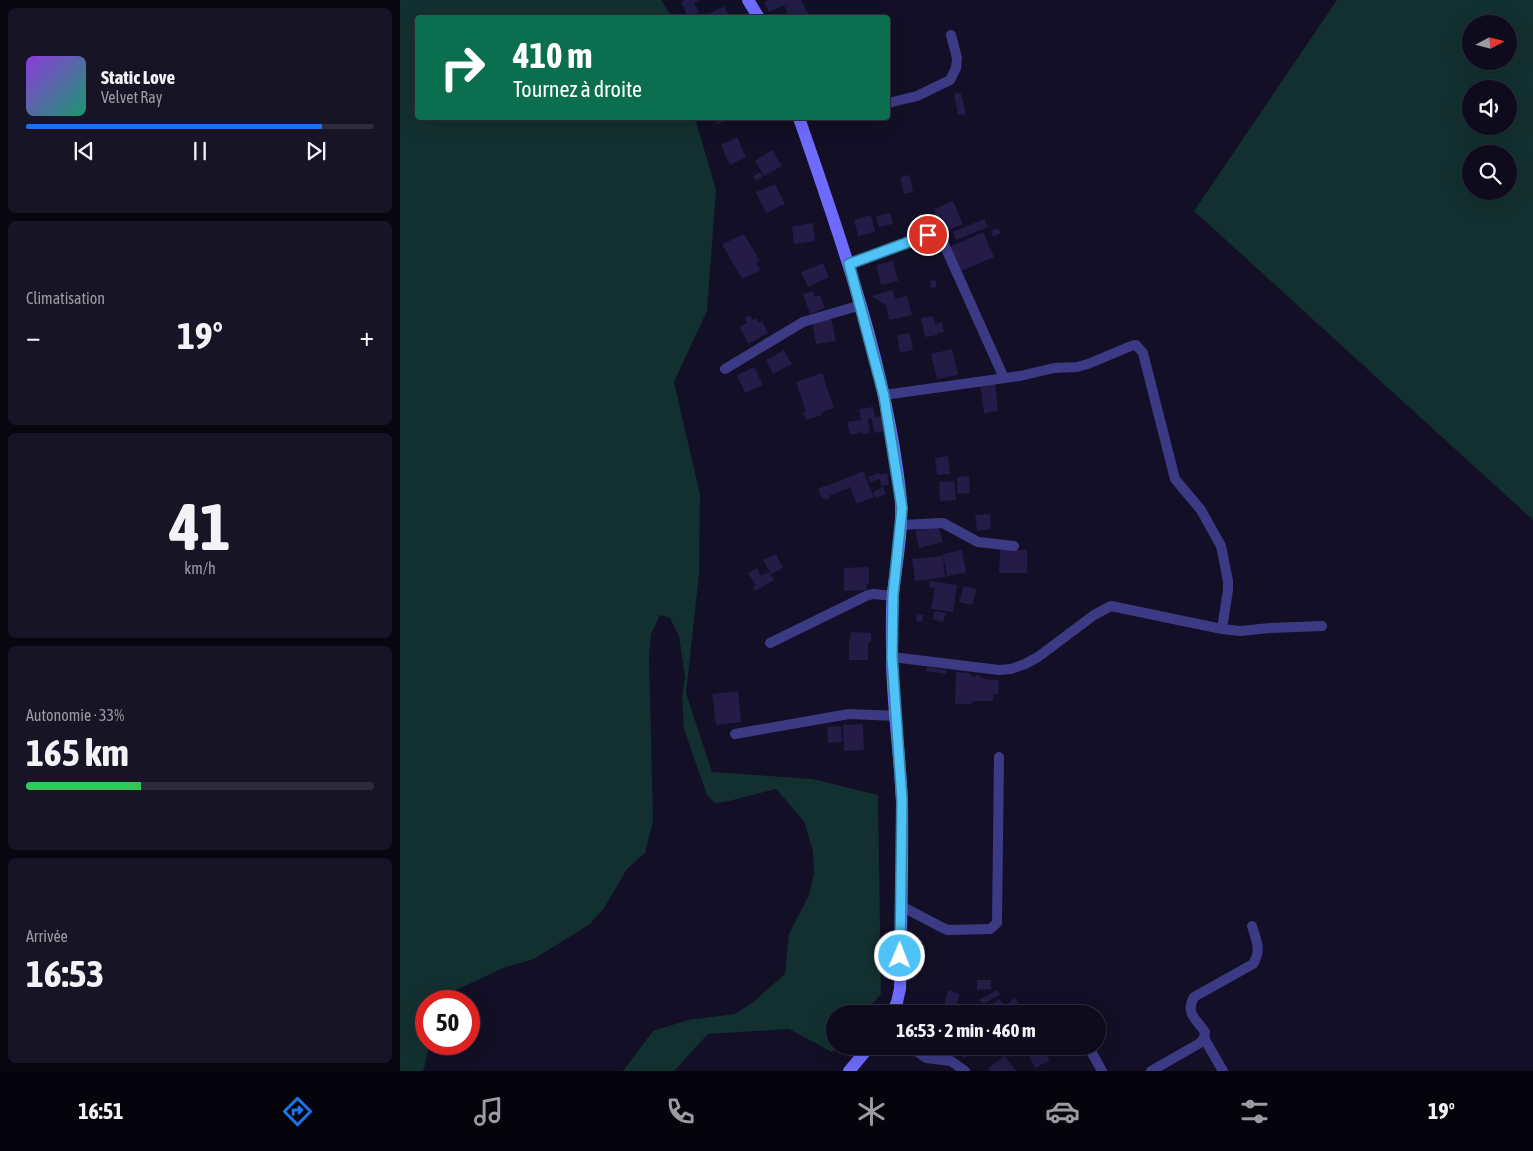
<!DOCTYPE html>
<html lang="fr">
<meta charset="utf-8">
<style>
body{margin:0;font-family:"Asap Condensed",sans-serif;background:#171425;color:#f1f3f6;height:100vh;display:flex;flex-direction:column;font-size:19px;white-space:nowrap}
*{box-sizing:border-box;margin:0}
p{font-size:16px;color:#9b9ba3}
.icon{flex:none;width:28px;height:28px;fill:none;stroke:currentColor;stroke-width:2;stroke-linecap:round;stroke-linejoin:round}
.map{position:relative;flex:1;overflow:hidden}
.drawer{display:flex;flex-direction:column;gap:8px;padding:8px;background:#08060f;width:400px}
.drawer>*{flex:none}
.top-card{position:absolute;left:15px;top:15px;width:475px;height:105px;border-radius:5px;box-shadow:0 5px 20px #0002,0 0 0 1px #2e2b3b;background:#0b6e4f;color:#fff;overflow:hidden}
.needle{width:32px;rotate:83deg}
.buttons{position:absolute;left:1062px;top:15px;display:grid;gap:10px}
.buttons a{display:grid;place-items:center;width:55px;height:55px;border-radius:50%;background:#0e0b1c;box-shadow:0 5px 20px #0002,0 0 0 1px #2e2b3b;font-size:25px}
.speed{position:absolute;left:15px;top:990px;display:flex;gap:10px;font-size:25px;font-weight:700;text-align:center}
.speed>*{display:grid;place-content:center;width:65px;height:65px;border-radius:50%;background:#0e0b1c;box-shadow:0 5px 20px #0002,0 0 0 1px #2e2b3b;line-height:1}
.speed .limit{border:8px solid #d22;background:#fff;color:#111}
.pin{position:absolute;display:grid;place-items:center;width:42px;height:42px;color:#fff;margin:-21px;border:2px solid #fff;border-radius:50%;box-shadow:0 1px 5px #0007}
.me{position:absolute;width:55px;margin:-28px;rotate:1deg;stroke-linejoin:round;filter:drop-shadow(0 0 4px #0008)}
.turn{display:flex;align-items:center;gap:18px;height:105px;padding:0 15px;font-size:22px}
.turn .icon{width:65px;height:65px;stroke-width:2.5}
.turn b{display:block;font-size:35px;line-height:42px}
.big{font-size:38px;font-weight:700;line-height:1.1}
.drawer .card{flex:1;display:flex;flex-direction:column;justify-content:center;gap:8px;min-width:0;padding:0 18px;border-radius:8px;background:#171425}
.drawer .dial{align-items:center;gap:0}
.dial b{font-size:65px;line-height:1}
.song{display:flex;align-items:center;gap:15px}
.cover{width:60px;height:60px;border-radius:8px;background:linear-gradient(135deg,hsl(270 70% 55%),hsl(160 70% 35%))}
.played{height:5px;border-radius:2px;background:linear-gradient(90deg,#1a73e8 85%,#2e2b3b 85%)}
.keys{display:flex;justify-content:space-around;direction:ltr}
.heat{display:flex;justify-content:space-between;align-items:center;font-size:28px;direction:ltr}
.charge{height:8px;border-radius:4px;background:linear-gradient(90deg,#34c759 33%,#2e2b3b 0)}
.trip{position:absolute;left:426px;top:1005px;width:280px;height:50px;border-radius:25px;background:#0e0b1c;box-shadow:0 5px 20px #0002,0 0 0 1px #2e2b3b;font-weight:700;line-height:50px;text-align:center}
.dock{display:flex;height:80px;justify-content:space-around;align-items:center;background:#06040b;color:#9b9ba3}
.dock .icon{width:35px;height:35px}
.dock .active{color:#1a73e8}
.dock b{font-size:22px;color:#f1f3f6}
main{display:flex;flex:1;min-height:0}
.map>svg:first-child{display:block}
.green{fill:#12302f;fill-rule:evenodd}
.building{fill:#241b47}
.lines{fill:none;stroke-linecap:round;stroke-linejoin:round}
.street{stroke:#3d3a85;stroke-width:10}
.secondary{stroke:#6f6bff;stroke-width:12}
.route-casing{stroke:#337fa1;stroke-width:12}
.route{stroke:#4fc3f7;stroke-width:9}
</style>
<main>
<section class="drawer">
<div class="card">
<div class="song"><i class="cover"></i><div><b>Static Love</b><p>Velvet Ray</p></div></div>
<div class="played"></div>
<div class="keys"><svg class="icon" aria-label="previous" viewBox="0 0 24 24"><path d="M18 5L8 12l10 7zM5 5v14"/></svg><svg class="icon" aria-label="pause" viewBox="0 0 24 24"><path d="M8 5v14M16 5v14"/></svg><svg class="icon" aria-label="next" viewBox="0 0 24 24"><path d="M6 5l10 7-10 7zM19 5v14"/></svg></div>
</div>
<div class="card"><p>Climatisation</p>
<div class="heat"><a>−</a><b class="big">19°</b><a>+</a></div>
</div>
<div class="card dial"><b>41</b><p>km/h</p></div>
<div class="card"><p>Autonomie · 33%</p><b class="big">165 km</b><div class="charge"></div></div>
<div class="card"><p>Arrivée</p><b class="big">16:53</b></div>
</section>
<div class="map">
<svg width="1133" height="1071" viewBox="0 0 1133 1071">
<rect width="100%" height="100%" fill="#130f26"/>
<!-- green -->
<g class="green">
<polygon points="0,0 261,0 272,17 18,18 18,118 295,118 316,190 307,311 274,382 300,495 299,574 286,693 312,772 413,779 478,795 481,994 464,1014 435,1014 435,1046 437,1046 432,1052 389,1029 308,1034 274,1071 223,1071 253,1031 288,1020 335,1014 352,1003 385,974 389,934 409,895 414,874 413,851 404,821 376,789 325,802 315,803 307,795 284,729 282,698 285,677 279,636 270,618 260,615 251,634 249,656 253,821 245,853 227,869 204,908 190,924 134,959 103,968 52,992 46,1001 26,1001 26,1044 29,1044 24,1069 22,1071 0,1071"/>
<path d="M937,0H1133V520L794,211ZM1071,24H1109V61H1071ZM1071,89H1109V126H1071ZM1071,154H1109V191H1071Z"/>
</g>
<!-- building -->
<g class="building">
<polygon points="285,0 300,0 294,3 299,12 288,17 281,2"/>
<polygon points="369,0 401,0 409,15 405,18 390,18 384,6 392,2 369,12 364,2"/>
<polygon points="324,6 330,18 306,18 305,16"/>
<polygon points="561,93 566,114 558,115 554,94"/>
<polygon points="314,118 332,118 317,124"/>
<polygon points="337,137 346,157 330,165 321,145"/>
<polygon points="372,150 382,166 364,176 355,161"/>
<polygon points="360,172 363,176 356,181 353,176"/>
<polygon points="510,175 513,192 504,194 500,177"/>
<polygon points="375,184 385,204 366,213 356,192"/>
<polygon points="553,201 563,224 544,232 534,209"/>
<polygon points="490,213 493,224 479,227 476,216"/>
<polygon points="471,215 475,232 458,236 454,220"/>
<polygon points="584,219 588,227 556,240 553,232"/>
<polygon points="413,223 415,241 394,244 392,226"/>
<polygon points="598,228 601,233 593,237 591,231"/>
<polygon points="583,232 594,257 561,271 550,247"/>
<polygon points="344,234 360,261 356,263 361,270 342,279 322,244"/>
<polygon points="493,261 498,281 481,285 476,265"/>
<polygon points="423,263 429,277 408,287 401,272"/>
<polygon points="535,280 537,287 531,288 530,281"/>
<polygon points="493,290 495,299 507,296 512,315 489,320 486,305 471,296"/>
<polygon points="413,291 415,297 420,295 425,308 410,314 403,294"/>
<polygon points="350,315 353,320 356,318 359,323 362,321 368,333 348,344 340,327 347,323 344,318"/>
<polygon points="533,316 535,324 542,322 544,332 537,333 537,335 525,337 521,318"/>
<polygon points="431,318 436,341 416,344 412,322"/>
<polygon points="510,333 513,350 500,353 497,335"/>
<polygon points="552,349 558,375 537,379 531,354"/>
<polygon points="384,350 392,364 373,374 366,360"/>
<polygon points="354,367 363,385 345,393 337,375"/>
<polygon points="422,373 434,408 422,412 422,415 406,420 403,412 406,411 396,382"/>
<polygon points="595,382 598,411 584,413 580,384"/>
<polygon points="473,407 475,417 481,416 480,412 484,411 485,431 475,433 471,418 468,419 470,433 463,434 463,432 450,435 447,422 461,420 459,409"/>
<polygon points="548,456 550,474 537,475 535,458"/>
<polygon points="463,471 474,497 457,504 449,485 449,488 429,496 430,498 425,500 424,498 422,498 418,489 426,485 427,486"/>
<polygon points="479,473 480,475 487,473 489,485 481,486 480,479 470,482 468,477"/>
<polygon points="569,476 570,493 558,494 557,477"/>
<polygon points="554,481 556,500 540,501 539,482"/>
<polygon points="483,487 486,494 476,498 473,492"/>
<polygon points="590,514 591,529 577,531 575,515"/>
<polygon points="538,525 543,542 519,548 515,531"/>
<polygon points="562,550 566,573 547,576 543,554"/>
<polygon points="600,550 627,550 627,573 599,573"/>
<polygon points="376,554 383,568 371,574 363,560"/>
<polygon points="543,556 545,577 515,581 512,559"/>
<polygon points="469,567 469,584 466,585 466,590 444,591 444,568"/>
<polygon points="357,568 361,576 369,572 374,580 355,591 353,587 356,586 348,573"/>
<polygon points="530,581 557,585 553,612 531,609 535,588 529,587"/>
<polygon points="564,586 577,589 572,605 559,602"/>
<polygon points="535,611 546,613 543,622 532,619"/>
<polygon points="517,614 523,615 522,622 516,621"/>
<polygon points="451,632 471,633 471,642 468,642 468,660 449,660 449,642"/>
<polygon points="527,667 547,670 546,674 526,671"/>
<polygon points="556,672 569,673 574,678 577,675 584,679 599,680 598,694 593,694 593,701 573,701 571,704 555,704"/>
<polygon points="338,691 341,722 316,725 312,694"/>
<polygon points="463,724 464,750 444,751 443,725"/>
<polygon points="441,726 442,742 428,743 427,727"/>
<polygon points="577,980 591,980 591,989 577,990"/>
<polygon points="548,990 560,994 554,1014 543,1011"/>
<polygon points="597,990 600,994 597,996 584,1004 579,1000"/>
<polygon points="615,998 624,1014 613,1014 607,1004"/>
<polygon points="599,999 604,1005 592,1014 588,1014 585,1010"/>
<polygon points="521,1004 533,1009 531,1014 522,1014"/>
<polygon points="576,1008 577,1014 559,1014 559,1012"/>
<polygon points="543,1046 572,1046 565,1058 555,1053 553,1056 541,1050"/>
<polygon points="624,1046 642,1046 650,1060 635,1068"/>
<polygon points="605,1056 616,1071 590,1071 588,1068"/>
</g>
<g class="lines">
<!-- street -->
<g class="street">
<polyline points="488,103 517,96 550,80 556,68 557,58 551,35"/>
<polyline points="449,264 528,235 538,238 543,242 604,378"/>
<polyline points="325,369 403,322 461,305"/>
<polyline points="484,395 620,376 654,368 677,367 688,364 731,346 736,345 743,353 775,479 801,510 821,546 828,581 828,590 822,629"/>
<polyline points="501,525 543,523 578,542 614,546"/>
<polyline points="370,643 468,595 474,594 493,596"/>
<polyline points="492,657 599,670 611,669 625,664 638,657 694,615 711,606 822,629 840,631 870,628 922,626"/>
<polyline points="335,734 449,714 496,716"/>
<polyline points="501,906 543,928 548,930 590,929 597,923 599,757"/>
<polyline points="658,1014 664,1011 669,1014"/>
<polyline points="804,1038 823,1071"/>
<polyline points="509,1046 526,1058 551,1061 565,1071"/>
<polyline points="688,1046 702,1071"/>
<path d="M751,1071L800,1043L804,1038L805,1032C796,1019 785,1013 794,997L853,964C862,950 856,940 852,926"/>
</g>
<!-- secondary -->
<g class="secondary">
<polyline points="348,0 359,18"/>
<path d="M399,118C441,239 485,362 500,491C504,525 497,559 493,593C491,613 492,634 492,655C492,704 500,753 502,802C503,864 501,927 500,989L497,1002L492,1014"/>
<polyline points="449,1071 470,1046"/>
</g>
</g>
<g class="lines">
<!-- route casing -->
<g class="route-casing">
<polyline id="route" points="500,956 502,800 492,657 493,596 502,508 484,396 449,264 528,235"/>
</g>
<!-- route -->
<use href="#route" class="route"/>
</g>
</svg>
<div class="buttons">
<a><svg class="needle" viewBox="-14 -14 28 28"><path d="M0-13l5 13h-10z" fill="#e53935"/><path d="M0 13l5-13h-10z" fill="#9b9ba3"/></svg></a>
<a><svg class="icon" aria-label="sound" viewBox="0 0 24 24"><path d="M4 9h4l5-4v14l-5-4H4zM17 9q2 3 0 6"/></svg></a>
<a><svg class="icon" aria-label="search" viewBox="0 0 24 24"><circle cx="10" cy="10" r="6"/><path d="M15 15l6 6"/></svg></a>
</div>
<div class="speed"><div class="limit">50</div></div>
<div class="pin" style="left:528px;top:235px;background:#d93025"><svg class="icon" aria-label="arrive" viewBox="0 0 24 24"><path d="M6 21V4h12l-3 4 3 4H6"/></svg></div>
<svg class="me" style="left:500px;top:956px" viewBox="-20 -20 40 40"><circle r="17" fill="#4fc3f7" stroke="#fff" stroke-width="3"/><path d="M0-11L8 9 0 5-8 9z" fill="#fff"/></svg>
<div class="trip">16:53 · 2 min · 460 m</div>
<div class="top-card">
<div class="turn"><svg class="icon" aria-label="right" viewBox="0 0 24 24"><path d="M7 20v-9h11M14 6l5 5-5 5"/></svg><div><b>410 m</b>Tournez à droite</div></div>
</div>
</div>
</main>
<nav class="dock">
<b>16:51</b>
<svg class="icon active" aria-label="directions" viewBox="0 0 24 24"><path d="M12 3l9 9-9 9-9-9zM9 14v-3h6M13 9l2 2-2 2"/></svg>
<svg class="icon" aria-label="music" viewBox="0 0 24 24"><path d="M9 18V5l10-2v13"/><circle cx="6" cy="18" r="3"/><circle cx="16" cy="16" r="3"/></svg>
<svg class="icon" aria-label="phone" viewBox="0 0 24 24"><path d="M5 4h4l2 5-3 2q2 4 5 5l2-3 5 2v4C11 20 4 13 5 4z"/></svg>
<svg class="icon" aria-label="climate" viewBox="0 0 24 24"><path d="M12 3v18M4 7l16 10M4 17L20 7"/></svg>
<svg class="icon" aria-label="car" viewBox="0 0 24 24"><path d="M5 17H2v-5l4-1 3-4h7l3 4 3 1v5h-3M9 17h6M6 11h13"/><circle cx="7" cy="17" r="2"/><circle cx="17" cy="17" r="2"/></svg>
<svg class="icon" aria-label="filters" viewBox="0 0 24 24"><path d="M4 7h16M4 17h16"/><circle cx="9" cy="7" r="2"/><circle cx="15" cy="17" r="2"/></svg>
<b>19°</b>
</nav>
